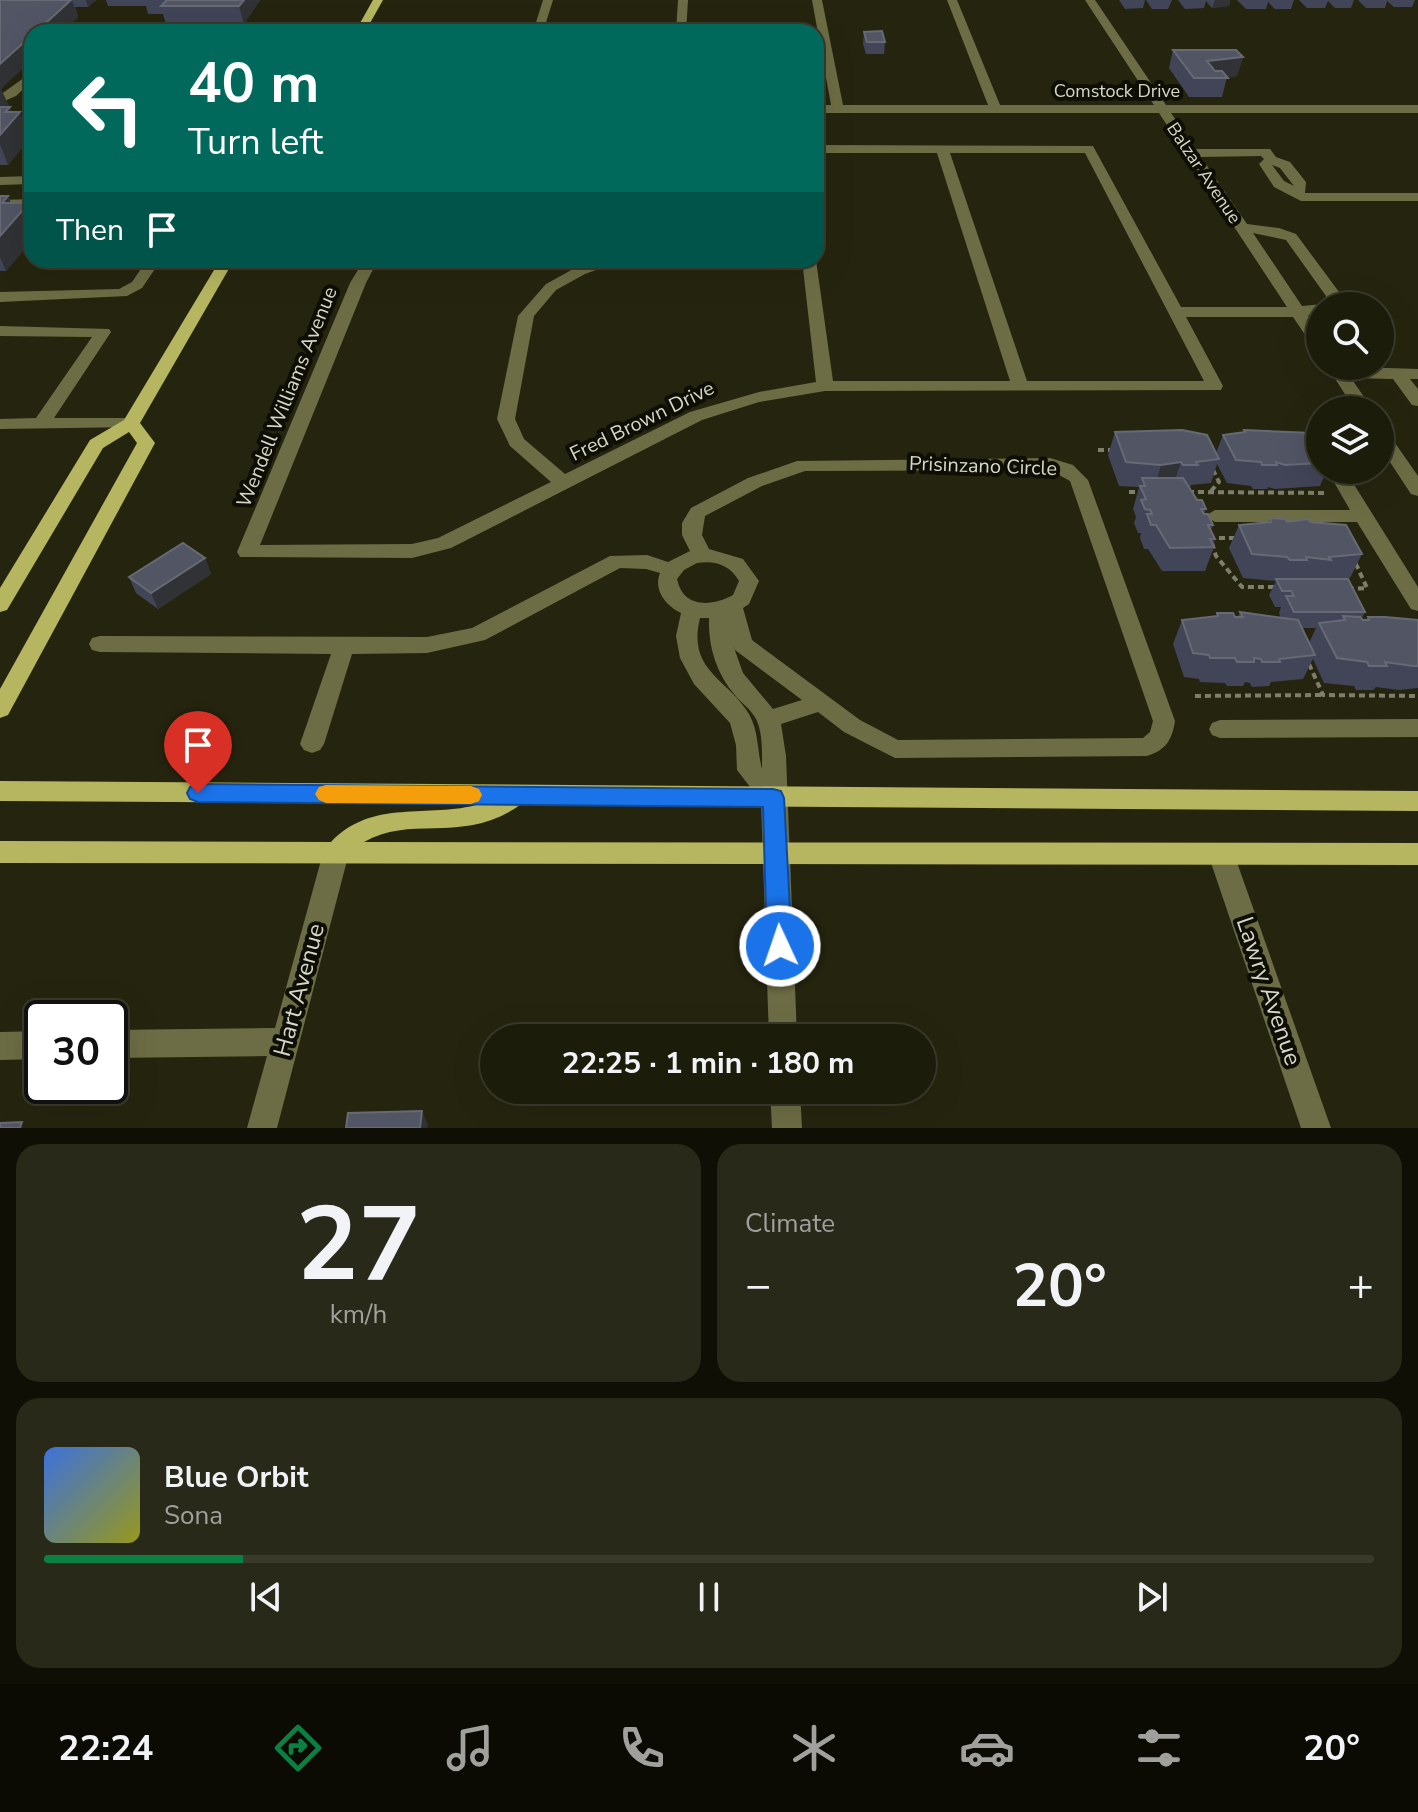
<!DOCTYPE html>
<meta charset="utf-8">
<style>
body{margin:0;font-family:"Nunito Sans",sans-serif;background:#292919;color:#f1f3f6;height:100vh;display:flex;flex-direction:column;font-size:30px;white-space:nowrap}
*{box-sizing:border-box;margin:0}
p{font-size:26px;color:#a0a19d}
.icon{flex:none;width:44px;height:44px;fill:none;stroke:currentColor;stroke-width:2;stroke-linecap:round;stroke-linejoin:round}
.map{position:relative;height:1128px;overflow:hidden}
.details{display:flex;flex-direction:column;gap:16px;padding:16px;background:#0f0f06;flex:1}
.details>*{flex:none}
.top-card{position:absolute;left:24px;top:24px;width:800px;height:244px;border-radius:24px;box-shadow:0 8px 32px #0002,0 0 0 2px #3a3a2c;background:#00695c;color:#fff;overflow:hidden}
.tools{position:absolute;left:1306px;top:292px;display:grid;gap:16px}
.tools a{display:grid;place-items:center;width:88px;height:88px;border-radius:50%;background:#1c1c0b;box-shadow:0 8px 32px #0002,0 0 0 2px #3a3a2c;font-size:40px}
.speed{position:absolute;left:24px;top:1000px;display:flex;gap:16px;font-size:40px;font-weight:700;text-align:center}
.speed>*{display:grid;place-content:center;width:104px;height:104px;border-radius:50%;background:#1c1c0b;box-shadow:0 8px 32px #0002,0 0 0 2px #3a3a2c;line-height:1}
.speed .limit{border:4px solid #111;border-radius:12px;background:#fff;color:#111}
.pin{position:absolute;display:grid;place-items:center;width:68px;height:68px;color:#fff;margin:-82px -34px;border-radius:50% 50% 50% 0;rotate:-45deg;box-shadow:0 0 8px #0007}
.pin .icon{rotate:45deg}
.me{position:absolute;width:88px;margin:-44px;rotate:357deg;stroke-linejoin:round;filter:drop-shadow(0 0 6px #0008)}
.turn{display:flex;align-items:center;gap:28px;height:168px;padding:0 32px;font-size:36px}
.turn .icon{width:104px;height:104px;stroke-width:2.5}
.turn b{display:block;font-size:56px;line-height:68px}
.then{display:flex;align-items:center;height:76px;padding:0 32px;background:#0003;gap:16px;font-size:30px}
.big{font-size:60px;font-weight:700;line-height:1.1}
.details .tile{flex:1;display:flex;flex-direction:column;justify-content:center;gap:12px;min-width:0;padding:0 28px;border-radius:24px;background:#292919}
.details .dial{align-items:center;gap:0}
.dial b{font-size:104px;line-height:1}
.song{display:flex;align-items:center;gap:24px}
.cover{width:96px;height:96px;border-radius:12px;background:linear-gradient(135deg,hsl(220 70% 55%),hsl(60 70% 35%))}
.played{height:8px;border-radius:4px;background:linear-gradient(90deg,#0b8043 15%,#3a3a2c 15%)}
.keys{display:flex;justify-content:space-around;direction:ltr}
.heat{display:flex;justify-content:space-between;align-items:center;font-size:44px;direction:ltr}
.details .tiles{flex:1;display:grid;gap:16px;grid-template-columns:1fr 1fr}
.tile:last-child{grid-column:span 2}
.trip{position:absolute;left:480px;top:1024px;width:456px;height:80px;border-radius:40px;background:#1c1c0b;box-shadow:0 8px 32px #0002,0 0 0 2px #3a3a2c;font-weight:700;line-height:80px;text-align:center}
.dock{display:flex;height:128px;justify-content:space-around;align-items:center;background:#0b0b04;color:#a0a19d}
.dock .icon{width:56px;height:56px}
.dock .active{color:#0b8043}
.dock b{font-size:36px;color:#f1f3f6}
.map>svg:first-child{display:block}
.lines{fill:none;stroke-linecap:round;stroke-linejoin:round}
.path{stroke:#7e7e6c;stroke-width:4;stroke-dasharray:6 4;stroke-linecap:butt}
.minor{fill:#6d6d45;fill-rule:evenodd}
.major{fill:#b7b660;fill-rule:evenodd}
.wall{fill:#424558;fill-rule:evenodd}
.shaded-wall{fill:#303235}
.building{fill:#525564;stroke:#676974;stroke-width:2}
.route{fill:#1a73e8;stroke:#114b97;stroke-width:2}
.slow{fill:#f59e0b}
.labels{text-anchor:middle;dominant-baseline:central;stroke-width:8;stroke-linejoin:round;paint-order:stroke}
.far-street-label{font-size:18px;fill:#d7d7c9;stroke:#0e0e05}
.street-label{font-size:20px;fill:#d7d7c9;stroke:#0e0e05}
.near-street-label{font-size:24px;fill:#d7d7c9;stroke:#0e0e05}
</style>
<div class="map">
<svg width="1418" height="1128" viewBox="0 0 1418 1128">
<rect width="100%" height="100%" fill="#25250f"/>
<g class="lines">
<!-- path -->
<g class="path">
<polyline points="1098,450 1114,450"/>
<polyline points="1211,491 1219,482 1213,470"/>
<polyline points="1129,492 1141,492"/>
<polyline points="1188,492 1327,493"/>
<polyline points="1209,538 1236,538"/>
<polyline points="1212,543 1216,556 1242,587 1276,587"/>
<polyline points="1348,589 1367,588 1355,562"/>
<polyline points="1309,664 1323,695 1418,696"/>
<polyline points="1195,696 1323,695"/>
</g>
<!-- minor -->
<g class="minor">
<polygon points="543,0 553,0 543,32 533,32"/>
<polygon points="678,0 688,0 686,32 676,32"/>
<path d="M812,0H822L843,105H988L947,0H957L1000,105H1154L1085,0H1095L1166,105H1418V113H1171L1196,149H1270L1276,157L1290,162L1306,182L1305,193H1418V201H1301L1274,187L1259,164L1264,159L1261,156L1201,157L1247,224L1279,228L1296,234L1342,296L1338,306H1320V313L1308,315L1320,333V350L1314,348L1293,317H1186L1223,386L1221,390L825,391L759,402L702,420L451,548L412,558L240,557L237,552L350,283L364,260H378L366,283L260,545L412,544L438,538L551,482L510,446L497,419L518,316L546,284L575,268L601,260H623L585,274L556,290L534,316L515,419L524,439L565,474L690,412L759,392L816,382L802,260H816L833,381H1010L937,153H816V145L1093,146L1181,307H1287L1159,113H816V105H831ZM950,153H1085L1204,381H1027ZM1272,165L1280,168L1294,186L1284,181ZM1253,233L1286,240L1326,296L1323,304L1302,306Z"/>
<polygon points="32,72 32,81 16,96 0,103 0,95"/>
<polygon points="32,176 32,184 0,185 0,177"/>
<polygon points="32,199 32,207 0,208 0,200"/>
<polygon points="147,260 161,260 142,288 127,296 0,302 0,292 119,289 132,282"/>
<polygon points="0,326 109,329 111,332 54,418 131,418 140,423 137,427 0,429 0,419 36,418 92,337 0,336"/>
<polygon points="1327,366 1418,369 1418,379 1410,379 1418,389 1418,406 1412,405 1393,379 1351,378 1373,410 1355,410"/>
<polygon points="1380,429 1386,430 1418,476 1418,496 1411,494 1380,447"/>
<path d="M1050,458L1073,465L1088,480L1175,721C1172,740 1166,750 1147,756L895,758L844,732L818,712L781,724L786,756L797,1038H769L761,801L737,770L736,745L730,723L694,684L680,658L676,636L681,613C666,606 653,590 660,573L646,569L620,568L485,640L427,653L352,654L324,744L320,750L312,753L304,750L300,744L331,654L100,652L92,650L89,644L92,638L100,636L427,637L472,628L610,556L647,555L668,562L690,551L682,535V523L691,508L748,478L797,461ZM1050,470L1070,481L1153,721L1150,732L1143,738L898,740L860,720L752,640L743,608L749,604L759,581L743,559L709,549L702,535L705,516L762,486L805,471ZM697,563C715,560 730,565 739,581L733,595C711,607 683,608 677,579L684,570ZM700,618H709C708,646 716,673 735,695C741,703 751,709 756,719C763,733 762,753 762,769C757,750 759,732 749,714C727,678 687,671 700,618ZM732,642L735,650L802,700L773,709L743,673Z"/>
<polygon points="1327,470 1345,470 1418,587 1418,611 1411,609 1357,522 1215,522 1205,516 1215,510 1350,510"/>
<polygon points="1418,719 1418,737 1220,738 1212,735 1209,729 1212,723 1220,720"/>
<polygon points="336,842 345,845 349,853 277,1128 247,1128 267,1056 110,1058 110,1030 275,1028 323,853 327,845"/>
<polygon points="1221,843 1230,846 1234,854 1331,1128 1301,1128 1208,854 1212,846"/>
<polygon points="42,1031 42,1059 0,1060 0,1032"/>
<polygon points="770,1090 800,1090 802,1128 772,1128"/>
</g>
<!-- major -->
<g class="major">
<polygon points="373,0 383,0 365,32 355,32"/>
<polygon points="220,260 234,260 140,423 155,443 8,715 0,718 0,689 137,443 129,432 103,448 7,610 0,612 0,588 90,440 124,420"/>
<path d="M0,781L1418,791V811L520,805C464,845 412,814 364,842L1418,843V865L0,863V841L331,842C373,798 428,819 480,804L0,801Z"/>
</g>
</g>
<!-- wall -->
<g class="wall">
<polygon points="0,0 96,0 88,7 75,7 78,17 62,32 32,32 1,89 8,107 30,138 8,165 0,165"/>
<polygon points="106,0 260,0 244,24 166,24 163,14 148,14 146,6 108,6"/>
<polygon points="1119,0 1145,0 1143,8 1125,9"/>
<polygon points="1146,0 1172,0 1168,9 1152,9"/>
<polygon points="1178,0 1230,0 1229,6 1212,8 1206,1 1204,8 1185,9"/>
<polygon points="1237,0 1294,0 1291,9 1275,9 1268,2 1266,9 1246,9"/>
<polygon points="1299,0 1354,0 1351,8 1335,8 1328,1 1325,8 1307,8"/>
<polygon points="1358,0 1415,0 1412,7 1394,7 1387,1 1385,8 1366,8"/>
<polygon points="864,32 885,42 884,54 866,54 863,44"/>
<polygon points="1173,50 1243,57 1237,76 1227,77 1222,97 1189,97 1169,68"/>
<polygon points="0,196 8,196 11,203 32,211 32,240 6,271 0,271"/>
<polygon points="1244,430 1320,445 1320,470 1327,470 1320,486 1275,489 1268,487 1267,489 1253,489 1251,486 1227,483 1217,464 1211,483 1191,485 1190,489 1206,509 1204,514 1213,525 1211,531 1215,539 1213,545 1214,547 1205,571 1162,571 1148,549 1144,549 1140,538 1141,533 1138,533 1134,523 1136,517 1133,509 1139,487 1119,486 1108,455 1115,432 1216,453 1223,435 1243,433"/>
<path d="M1270,518L1287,522H1310L1362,554L1350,578L1337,579L1365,612L1362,618L1363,620H1366L1368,617L1418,620V688L1399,690L1376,687L1373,690H1356L1354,686L1324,683L1313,659L1303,679L1271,682L1269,686L1252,687L1250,683L1245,682L1243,686H1227L1225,683L1200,682L1199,679L1184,677L1173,644L1182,620L1216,616L1217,613L1238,617L1240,612L1281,618L1279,613L1281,607H1275L1269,595L1276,581L1243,578L1229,548L1239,525L1268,522ZM1302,628H1316L1309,643Z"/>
<polygon points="205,558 211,574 158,609 136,593 129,577"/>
</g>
<!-- shaded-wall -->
<g class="shaded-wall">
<polygon points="71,0 72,0 78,17 62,32 36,32"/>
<polygon points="86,0 96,0 88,7"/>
<polygon points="244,0 260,0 244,24 239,6"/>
<polygon points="1215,0 1230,0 1229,6 1212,8"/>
<polygon points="32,35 32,60 1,89 15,118 20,112 30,138 8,165 0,144 0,64"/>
<polygon points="1243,57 1237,76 1220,78 1207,61"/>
<polygon points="8,196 16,217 29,203 32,211 32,240 6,271 0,257 0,236 2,203"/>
<polygon points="1181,462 1173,486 1154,489 1161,465"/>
<polygon points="205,558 211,574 158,609 151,593"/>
<polygon points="422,1111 428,1125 427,1128 420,1128"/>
</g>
<!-- building -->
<g class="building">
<polygon points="0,0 71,0 36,32 32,32 32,35 0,64"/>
<polygon points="167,0 244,0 239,6 161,6"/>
<polygon points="882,31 885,42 867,42 864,32"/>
<polygon points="1173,50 1236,50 1243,57 1207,61 1215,71 1222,71 1228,78 1194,78"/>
<polygon points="0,107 10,107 5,112 20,112 0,135"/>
<polygon points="0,196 8,196 2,203 29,203 0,236"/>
<polygon points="1182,430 1207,435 1219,459 1196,462 1198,465 1183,465 1181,462 1161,465 1126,462 1115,432"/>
<polygon points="1244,430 1313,433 1320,445 1320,463 1285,465 1276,462 1277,465 1262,465 1261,462 1236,460 1223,435 1245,432"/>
<polygon points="1142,478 1183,478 1197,500 1202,500 1206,509 1201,509 1204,514 1208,514 1213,525 1208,525 1215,539 1210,539 1214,547 1170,548 1156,525 1151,525 1147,514 1152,514 1150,510 1145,509 1141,500 1146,499 1140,486 1145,486"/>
<polygon points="1270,518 1285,519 1287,522 1308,519 1310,522 1346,525 1362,554 1329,557 1331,560 1306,557 1307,560 1290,560 1287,557 1252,554 1239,525 1271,522"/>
<polygon points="183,543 205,558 151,593 129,577"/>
<polygon points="1276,579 1348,579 1365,612 1294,612 1286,596 1294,596 1291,591 1282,591"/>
<polygon points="1240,612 1298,620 1315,655 1279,659 1280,662 1262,662 1261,659 1254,658 1254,662 1237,662 1235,658 1210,658 1209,655 1193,653 1182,620 1218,616 1217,613 1233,613 1235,617 1243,617"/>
<polygon points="1343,616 1360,617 1363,620 1369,620 1368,617 1385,617 1418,620 1418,666 1413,666 1385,662 1387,666 1369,666 1367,662 1337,658 1319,623 1345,620"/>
<polygon points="422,1111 420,1128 346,1128 348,1113"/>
<polygon points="22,1122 20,1128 0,1128 0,1123"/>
</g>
<!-- route -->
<polygon class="route" points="198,784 773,789 781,791 784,798 792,946 788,953 780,957 771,953 767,946 763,807 198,802 190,799 187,793 190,787"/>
<!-- slow -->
<polygon class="slow" points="326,785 471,786 479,789 482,795 479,801 471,804 326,803 319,800 315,794 319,787"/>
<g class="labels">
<!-- far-street labels -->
<g class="far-street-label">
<text x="1117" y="91">Comstock Drive</text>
<text transform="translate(1204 173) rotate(56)">Balzar Avenue</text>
</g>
<!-- street labels -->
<g class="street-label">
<text transform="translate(287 397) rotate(-68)">Wendell Williams Avenue</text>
<text transform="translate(642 421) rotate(-26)">Fred Brown Drive</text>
<text transform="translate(983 466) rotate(2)">Prisinzano Circle</text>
</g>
<!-- near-street labels -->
<g class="near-street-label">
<text transform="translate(299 990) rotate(-75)">Hart Avenue</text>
<text transform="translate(1269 991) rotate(71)">Lawry Avenue</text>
</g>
</g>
</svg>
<div class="tools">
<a><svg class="icon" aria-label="search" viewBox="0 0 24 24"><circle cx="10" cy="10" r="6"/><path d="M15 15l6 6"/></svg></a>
<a><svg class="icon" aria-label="layers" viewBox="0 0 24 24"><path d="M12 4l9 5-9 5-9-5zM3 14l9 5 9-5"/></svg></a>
</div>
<div class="speed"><div class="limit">30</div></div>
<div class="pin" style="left:198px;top:793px;background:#d93025"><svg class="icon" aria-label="arrive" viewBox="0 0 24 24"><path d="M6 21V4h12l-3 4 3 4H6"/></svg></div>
<svg class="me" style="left:780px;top:946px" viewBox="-20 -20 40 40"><circle r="17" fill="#1a73e8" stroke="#fff" stroke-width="3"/><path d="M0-11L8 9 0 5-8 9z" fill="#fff"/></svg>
<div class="trip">22:25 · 1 min · 180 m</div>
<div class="top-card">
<div class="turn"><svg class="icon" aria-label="left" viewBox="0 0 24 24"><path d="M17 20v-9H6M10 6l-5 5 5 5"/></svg><div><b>40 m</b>Turn left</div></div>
<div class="then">Then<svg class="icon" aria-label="arrive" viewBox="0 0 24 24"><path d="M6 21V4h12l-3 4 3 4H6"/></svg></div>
</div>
</div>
<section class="details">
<div class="tiles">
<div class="tile dial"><b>27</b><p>km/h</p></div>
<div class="tile"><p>Climate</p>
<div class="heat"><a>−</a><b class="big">20°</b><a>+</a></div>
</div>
<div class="tile">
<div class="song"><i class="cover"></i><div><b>Blue Orbit</b><p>Sona</p></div></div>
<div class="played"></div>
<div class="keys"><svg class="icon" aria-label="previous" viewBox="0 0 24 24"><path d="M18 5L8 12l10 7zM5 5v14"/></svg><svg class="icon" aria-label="pause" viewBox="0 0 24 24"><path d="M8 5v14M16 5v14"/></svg><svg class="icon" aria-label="next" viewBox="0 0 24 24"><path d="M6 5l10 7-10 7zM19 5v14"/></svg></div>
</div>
</div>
</section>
<nav class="dock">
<b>22:24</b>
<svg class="icon active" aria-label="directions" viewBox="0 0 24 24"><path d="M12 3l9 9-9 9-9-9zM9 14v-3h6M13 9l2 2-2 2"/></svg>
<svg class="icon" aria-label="music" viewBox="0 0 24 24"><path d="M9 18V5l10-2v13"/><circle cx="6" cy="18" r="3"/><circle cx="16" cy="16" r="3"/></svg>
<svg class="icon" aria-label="phone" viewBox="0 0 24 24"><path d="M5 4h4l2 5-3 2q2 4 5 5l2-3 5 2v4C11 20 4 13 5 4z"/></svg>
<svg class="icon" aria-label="climate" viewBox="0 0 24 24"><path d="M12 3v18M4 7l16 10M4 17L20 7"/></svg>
<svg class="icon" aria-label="car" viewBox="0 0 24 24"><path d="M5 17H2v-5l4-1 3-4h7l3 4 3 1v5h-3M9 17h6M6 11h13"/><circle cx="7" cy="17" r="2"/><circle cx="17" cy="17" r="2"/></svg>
<svg class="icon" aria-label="filters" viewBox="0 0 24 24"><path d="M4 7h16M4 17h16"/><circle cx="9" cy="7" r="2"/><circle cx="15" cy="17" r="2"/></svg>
<b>20°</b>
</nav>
